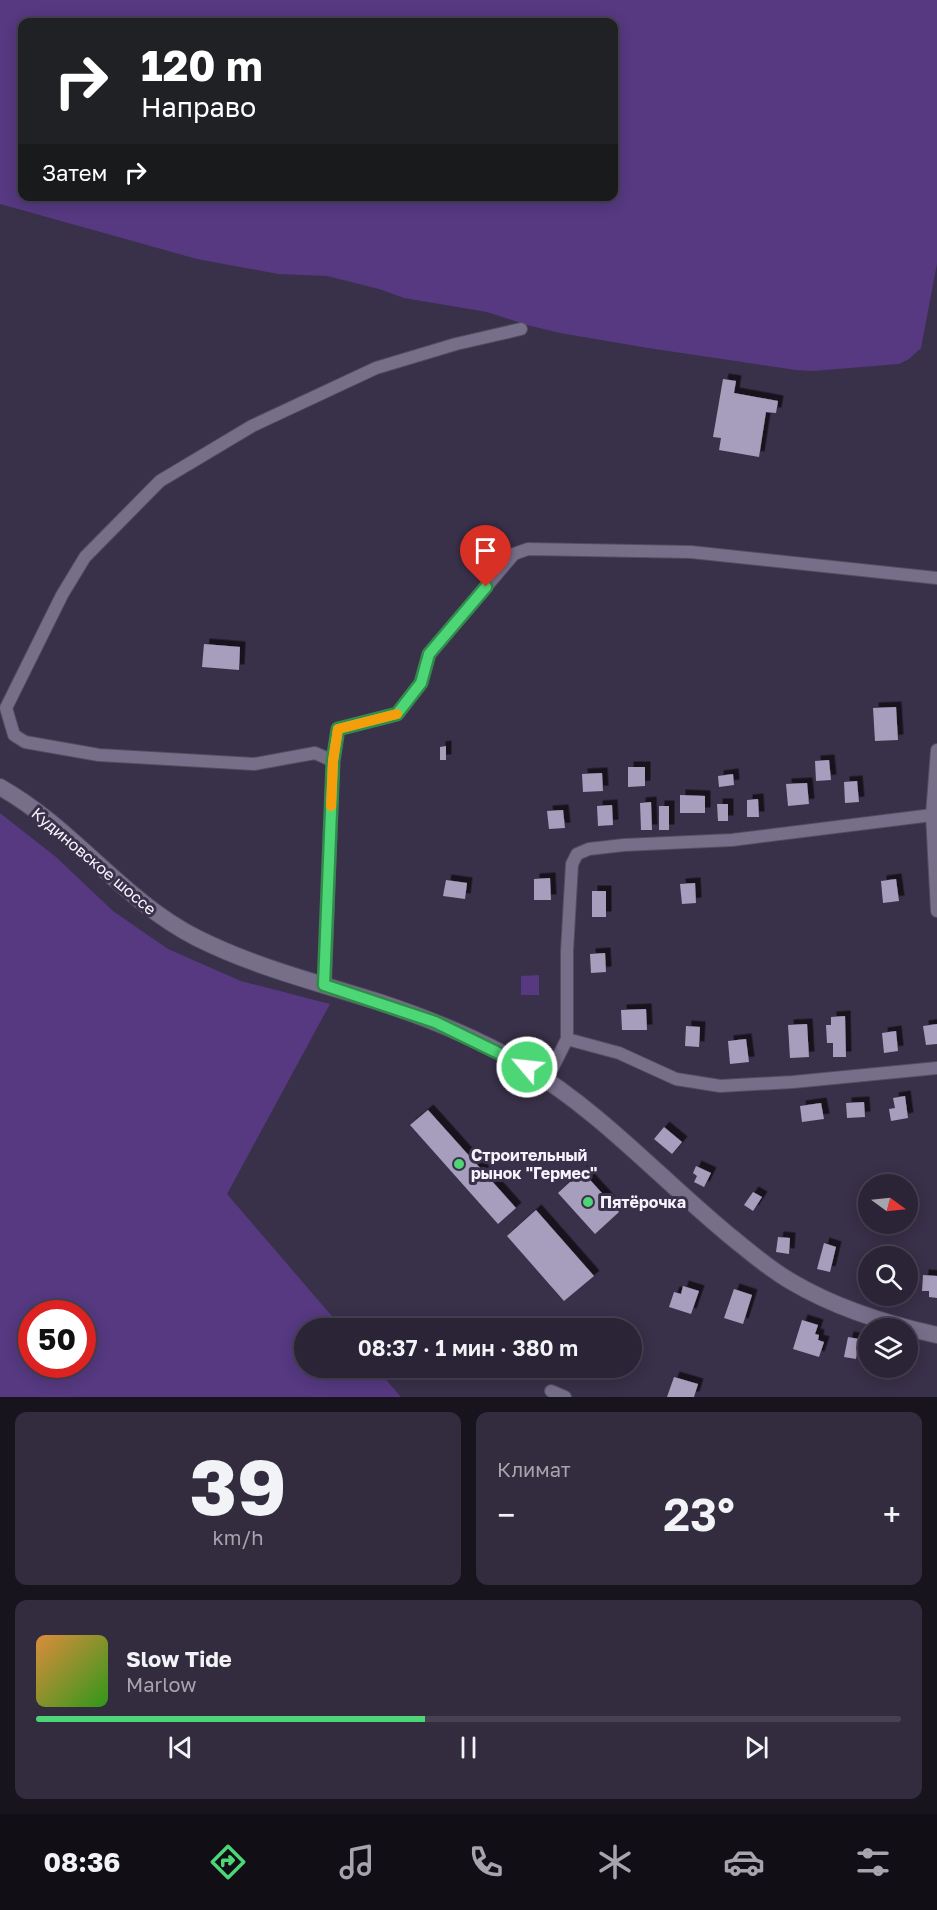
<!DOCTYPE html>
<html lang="ru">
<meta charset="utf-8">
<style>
body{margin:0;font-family:"Golos Text",sans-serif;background:#332c3f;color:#f1f3f6;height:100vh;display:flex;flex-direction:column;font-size:22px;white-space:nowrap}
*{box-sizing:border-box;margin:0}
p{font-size:20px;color:#a6a4ad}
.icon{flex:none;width:33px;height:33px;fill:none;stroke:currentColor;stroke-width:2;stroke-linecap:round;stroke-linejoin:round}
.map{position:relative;height:1397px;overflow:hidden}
.sheet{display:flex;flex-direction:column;gap:15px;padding:15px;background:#18141e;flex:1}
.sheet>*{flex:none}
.guide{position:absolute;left:18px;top:18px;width:600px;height:183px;border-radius:12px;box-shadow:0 3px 15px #0003,0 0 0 2px #474152;background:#202124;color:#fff;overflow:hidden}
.needle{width:39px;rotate:105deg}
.tools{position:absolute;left:858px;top:1174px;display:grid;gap:12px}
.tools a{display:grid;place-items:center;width:60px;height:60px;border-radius:50%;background:#2b2437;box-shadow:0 3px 15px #0003,0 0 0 2px #474152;font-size:30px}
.speed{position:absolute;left:18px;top:1300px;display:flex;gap:12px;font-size:30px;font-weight:700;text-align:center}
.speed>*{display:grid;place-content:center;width:78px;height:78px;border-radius:50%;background:#2b2437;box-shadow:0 3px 15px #0003,0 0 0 2px #474152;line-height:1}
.speed .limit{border:9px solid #d22;background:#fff;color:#111}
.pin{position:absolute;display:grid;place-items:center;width:51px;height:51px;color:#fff;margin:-62px -26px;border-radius:50% 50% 50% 0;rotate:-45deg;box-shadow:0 0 6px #0007}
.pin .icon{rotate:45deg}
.me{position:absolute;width:66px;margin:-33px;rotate:298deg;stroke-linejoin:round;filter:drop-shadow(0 0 4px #0008)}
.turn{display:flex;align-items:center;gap:21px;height:126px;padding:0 24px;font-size:27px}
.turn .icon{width:78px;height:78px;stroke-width:2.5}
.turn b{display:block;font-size:42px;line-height:51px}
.then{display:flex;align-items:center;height:57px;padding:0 24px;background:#0003;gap:12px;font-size:22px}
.big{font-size:45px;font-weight:600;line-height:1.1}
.sheet .card{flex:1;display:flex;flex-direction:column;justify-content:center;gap:9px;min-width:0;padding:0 21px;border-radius:12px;background:#332c3f}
.sheet .dial{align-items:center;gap:0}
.dial b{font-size:78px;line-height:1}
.song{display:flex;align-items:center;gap:18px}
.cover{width:72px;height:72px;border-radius:9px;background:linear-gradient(135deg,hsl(30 70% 55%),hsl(110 70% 35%))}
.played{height:6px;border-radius:3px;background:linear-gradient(90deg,#4dd676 45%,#474152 45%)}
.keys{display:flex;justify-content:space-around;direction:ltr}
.heat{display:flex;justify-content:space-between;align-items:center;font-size:33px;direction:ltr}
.sheet .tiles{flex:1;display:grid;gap:15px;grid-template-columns:1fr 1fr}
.card:last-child{grid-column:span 2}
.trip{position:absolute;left:294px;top:1318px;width:348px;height:60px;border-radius:30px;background:#2b2437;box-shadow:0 3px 15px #0003,0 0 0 2px #474152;font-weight:600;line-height:60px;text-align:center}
.tabs{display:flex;height:96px;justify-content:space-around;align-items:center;background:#110e16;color:#a6a4ad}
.tabs .icon{width:42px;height:42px}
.tabs .on{color:#4dd676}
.tabs b{font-size:27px;color:#f1f3f6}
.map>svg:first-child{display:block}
.green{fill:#563981;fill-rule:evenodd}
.building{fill:#a79dbc;filter:url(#shadow)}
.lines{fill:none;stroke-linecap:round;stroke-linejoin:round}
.street-casing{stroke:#534d60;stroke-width:14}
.secondary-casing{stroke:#534d60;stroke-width:18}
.street{stroke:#776e8a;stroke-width:12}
.secondary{stroke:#776e8a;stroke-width:16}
.route-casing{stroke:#328b4d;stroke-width:15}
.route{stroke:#4dd676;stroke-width:10}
.slow{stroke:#f59e0b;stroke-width:10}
.poi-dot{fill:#4dd676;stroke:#393049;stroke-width:2}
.labels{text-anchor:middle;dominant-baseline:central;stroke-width:6;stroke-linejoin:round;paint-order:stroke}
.street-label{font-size:16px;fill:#f6f3fd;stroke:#393049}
.poi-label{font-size:16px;font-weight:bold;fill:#f6f3fd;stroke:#393049;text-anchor:start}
</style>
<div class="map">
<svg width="937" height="1397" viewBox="0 0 937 1397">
<defs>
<filter id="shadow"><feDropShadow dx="5.5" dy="-5.5" stdDeviation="0" flood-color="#0009"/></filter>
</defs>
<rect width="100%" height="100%" fill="#393049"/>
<!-- green -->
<g class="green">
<path d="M0,0H937V264L921,348L909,359L899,364L813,371L796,370L648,348L560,333L527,325L487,312L404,298L379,289L327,276L278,274L197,259L0,204ZM22,22H614V196H22Z"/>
<path d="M0,813L56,857L113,911L168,949L241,981L330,1004L227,1194L343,1329H304V1368H376L401,1397H0ZM32,1314H82V1365H32Z"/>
<polygon points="539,975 539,995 521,995 521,976"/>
</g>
<!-- building -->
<g class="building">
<polygon points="723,379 736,381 734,393 778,401 776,413 766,412 759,457 719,450 721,438 713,437"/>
<polygon points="204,644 240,647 239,670 202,667"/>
<polygon points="896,707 898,740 875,741 873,708"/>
<polygon points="446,746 446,760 440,760 440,747"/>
<polygon points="829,760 831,780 816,781 815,761"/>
<polygon points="628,767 645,767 645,786 628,787"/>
<polygon points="602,773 603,791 583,792 582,774"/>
<polygon points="733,774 734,785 719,787 718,776"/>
<polygon points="857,781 859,802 845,803 844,782"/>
<polygon points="807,783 809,804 788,806 786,784"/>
<polygon points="680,795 705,796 705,813 680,813"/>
<polygon points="758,799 759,817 747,817 747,800"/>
<polygon points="651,802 652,830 641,830 640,803"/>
<polygon points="717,804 728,804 728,821 718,821"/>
<polygon points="612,805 613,825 598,826 597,806"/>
<rect x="659" y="806" width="10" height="24"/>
<polygon points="563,810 565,828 549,829 547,811"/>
<polygon points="550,878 551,900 534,900 534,879"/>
<polygon points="896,879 899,901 883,903 881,881"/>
<polygon points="446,880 467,883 465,899 443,896"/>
<polygon points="695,883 696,903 682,904 680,884"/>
<rect x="592" y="891" width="14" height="26"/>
<polygon points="605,953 606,972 591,973 590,954"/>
<polygon points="646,1009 647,1030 622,1030 621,1010"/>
<polygon points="845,1016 846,1057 833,1057 833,1043 827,1043 826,1025 831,1025 831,1017"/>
<polygon points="807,1024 809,1057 790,1058 788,1025"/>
<polygon points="937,1024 937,1044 926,1045 923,1026"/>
<polygon points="686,1026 700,1027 699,1047 685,1046"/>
<polygon points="896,1031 898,1051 884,1053 882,1033"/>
<polygon points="746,1039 749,1062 730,1064 728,1041"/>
<polygon points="905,1096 908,1118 891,1121 889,1109 895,1108 893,1098"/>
<polygon points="864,1102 865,1117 847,1118 846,1103"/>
<polygon points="821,1103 824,1119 802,1122 800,1106"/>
<polygon points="428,1110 516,1208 498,1224 410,1125"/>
<polygon points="664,1127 682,1142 672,1154 654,1139"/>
<polygon points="696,1166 711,1173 704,1187 694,1182 697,1176 693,1173"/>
<polygon points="582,1171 619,1212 595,1234 558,1193"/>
<polygon points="753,1192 762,1197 753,1211 744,1205"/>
<polygon points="536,1210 594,1276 564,1301 507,1236"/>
<polygon points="778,1237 790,1238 789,1254 776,1252"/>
<polygon points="824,1243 836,1247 830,1272 817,1269"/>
<polygon points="923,1275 937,1276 937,1298 929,1297 929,1291 922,1291"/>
<polygon points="683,1286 699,1291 691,1314 669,1307 674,1292 681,1294"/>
<polygon points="734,1289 752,1295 743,1324 724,1318"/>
<polygon points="802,1320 818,1325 815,1334 819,1335 818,1340 824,1342 819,1357 793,1349"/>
<polygon points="848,1337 859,1339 856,1359 844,1357"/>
<polygon points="674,1377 698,1384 694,1397 667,1397"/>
</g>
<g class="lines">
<!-- street casing -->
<g class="street-casing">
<g id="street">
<polyline points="937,750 932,815 937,911"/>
<polyline points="333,761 315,753 254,764 99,755 25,742 14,735 6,708 62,595 85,557 160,481 252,426 376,368 456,344 521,329"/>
<polyline points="325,985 333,761 338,729 397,714 421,683 429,654 514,554 528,549 691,552 937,578"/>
<polyline points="567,1039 619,1053 676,1079 720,1086 793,1082 937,1068"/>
<polyline points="546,1081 567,1039 567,951 572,864 577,854 589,849 624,845 732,840 932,815"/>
<polyline points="551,1391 565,1397"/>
</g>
</g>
<!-- secondary casing -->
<g class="secondary-casing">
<path id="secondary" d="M0,787C73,828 122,900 197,938C255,967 318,983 379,1002C430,1019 481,1039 526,1067C601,1112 662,1180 730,1236C750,1252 769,1269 792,1282C836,1308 887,1324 937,1335"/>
</g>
<!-- street -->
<use href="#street" class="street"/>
<!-- secondary -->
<use href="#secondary" class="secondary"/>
</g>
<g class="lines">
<!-- route casing -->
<g class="route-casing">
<polyline id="route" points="486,587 429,654 421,683 397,714 338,729 333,761 324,985 435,1022 527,1067"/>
</g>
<!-- route -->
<use href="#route" class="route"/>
<!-- slow -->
<polyline class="slow" points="331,806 333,761 338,729 397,714"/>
</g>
<!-- markers -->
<g class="poi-dot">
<circle cx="459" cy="1164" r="6"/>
<circle cx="588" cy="1202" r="6"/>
</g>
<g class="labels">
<!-- street labels -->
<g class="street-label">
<text transform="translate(94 861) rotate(40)">Кудиновское шоссе</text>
</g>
<!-- poi labels -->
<g class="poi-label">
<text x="471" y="1155">Строительный<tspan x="471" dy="18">рынок "Гермес"</tspan></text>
<text x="600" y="1202">Пятёрочка</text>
</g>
</g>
</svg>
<div class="tools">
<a><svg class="needle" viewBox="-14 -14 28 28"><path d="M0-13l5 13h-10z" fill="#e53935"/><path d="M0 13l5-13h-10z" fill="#a6a4ad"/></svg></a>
<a><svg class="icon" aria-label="search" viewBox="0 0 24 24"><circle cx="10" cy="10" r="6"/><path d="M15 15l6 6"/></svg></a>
<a><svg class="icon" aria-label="layers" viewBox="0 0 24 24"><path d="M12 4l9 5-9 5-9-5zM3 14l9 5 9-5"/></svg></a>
</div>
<div class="speed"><div class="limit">50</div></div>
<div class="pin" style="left:486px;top:587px;background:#d93025"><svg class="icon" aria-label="arrive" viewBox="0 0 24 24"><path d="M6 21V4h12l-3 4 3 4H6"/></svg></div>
<svg class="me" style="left:527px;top:1067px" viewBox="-20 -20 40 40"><circle r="17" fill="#4dd676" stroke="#fff" stroke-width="3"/><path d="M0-11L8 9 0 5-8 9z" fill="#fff"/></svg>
<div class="trip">08:37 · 1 мин · 380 m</div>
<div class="guide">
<div class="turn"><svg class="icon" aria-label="right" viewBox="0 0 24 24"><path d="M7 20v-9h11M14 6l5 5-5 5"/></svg><div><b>120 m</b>Направо</div></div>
<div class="then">Затем<svg class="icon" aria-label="right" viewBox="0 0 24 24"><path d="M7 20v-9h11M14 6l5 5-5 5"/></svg></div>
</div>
</div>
<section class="sheet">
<div class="tiles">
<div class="card dial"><b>39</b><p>km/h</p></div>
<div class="card"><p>Климат</p>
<div class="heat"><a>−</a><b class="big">23°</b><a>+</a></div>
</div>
<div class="card">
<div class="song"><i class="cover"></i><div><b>Slow Tide</b><p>Marlow</p></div></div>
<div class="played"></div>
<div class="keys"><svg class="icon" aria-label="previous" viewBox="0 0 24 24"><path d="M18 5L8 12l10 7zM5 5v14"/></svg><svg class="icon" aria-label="pause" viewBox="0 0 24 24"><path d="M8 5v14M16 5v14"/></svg><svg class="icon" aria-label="next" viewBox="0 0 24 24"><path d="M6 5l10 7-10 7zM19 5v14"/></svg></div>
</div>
</div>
</section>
<nav class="tabs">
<b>08:36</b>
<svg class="icon on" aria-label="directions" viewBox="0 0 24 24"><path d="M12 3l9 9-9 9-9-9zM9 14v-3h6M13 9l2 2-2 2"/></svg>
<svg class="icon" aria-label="music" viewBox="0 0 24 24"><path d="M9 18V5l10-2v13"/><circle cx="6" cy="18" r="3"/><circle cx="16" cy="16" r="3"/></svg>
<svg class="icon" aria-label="phone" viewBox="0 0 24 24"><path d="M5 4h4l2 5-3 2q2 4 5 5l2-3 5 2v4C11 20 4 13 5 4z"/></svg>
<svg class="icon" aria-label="climate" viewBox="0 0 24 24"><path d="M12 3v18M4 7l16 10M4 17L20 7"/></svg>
<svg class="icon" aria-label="car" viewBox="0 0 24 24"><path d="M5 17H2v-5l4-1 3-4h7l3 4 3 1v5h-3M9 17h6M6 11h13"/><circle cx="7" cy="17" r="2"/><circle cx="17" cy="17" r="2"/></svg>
<svg class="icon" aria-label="filters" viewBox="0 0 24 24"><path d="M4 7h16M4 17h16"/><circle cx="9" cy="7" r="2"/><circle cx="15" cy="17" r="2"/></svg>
</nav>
